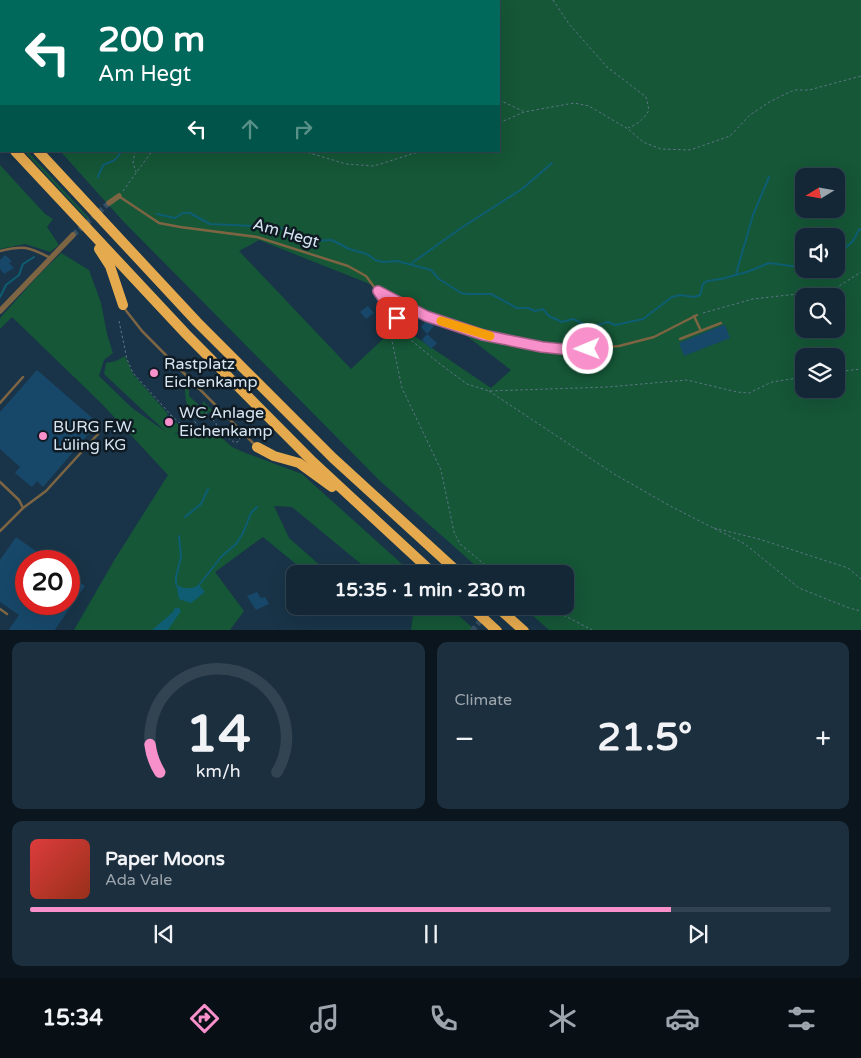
<!DOCTYPE html>
<meta charset="utf-8">
<style>
body{margin:0;font-family:"Varela Round",sans-serif;background:#1c2f3e;color:#f1f3f6;height:100vh;display:flex;flex-direction:column;font-size:19px;white-space:nowrap}
*{box-sizing:border-box;margin:0}
p{font-size:16px;color:#9da5ad}
.icon{flex:none;width:28px;height:28px;fill:none;stroke:currentColor;stroke-width:2;stroke-linecap:round;stroke-linejoin:round}
.map{position:relative;height:630px;overflow:hidden}
.details{display:flex;flex-direction:column;gap:12px;padding:12px;background:#0a151e;flex:1}
.details>*{flex:none}
.banner{position:absolute;left:0px;top:0px;width:500px;height:152px;box-shadow:0 5px 20px #0002,0 0 0 1px #324451;background:#00695c;color:#fff;overflow:hidden}
.needle{width:32px;rotate:259deg}
.buttons{position:absolute;left:795px;top:168px;display:grid;gap:10px}
.buttons a{display:grid;place-items:center;width:50px;height:50px;border-radius:10px;background:#132736;box-shadow:0 5px 20px #0002,0 0 0 1px #324451;font-size:25px}
.speed{position:absolute;left:15px;top:550px;display:flex;gap:10px;font-size:25px;font-weight:700;text-align:center}
.speed>*{display:grid;place-content:center;width:65px;height:65px;border-radius:50%;background:#132736;box-shadow:0 5px 20px #0002,0 0 0 1px #324451;line-height:1}
.speed .limit{border:8px solid #d22;background:#fff;color:#111}
.pin{position:absolute;display:grid;place-items:center;width:42px;height:42px;color:#fff;margin:-21px;border-radius:10px;box-shadow:0 2px 8px #0006}
.me{position:absolute;width:55px;margin:-28px;rotate:269deg;stroke-linejoin:round;filter:drop-shadow(0 0 4px #0008)}
.turn{display:flex;align-items:center;gap:18px;height:105px;padding:0 15px;font-size:22px}
.turn .icon{width:65px;height:65px;stroke-width:2.5}
.turn b{display:block;font-size:35px;line-height:42px}
.lanes{display:flex;align-items:center;height:48px;padding:0 15px;background:#0003;justify-content:center;gap:25px;direction:ltr}
.lanes .off{opacity:.35}
.big{font-size:38px;font-weight:700;line-height:1.1}
.details .widget{flex:1;display:flex;flex-direction:column;justify-content:center;gap:8px;min-width:0;padding:0 18px;border-radius:10px;background:#1c2f3e}
.details .dial{align-items:center;gap:0}
.dial svg{height:130px;overflow:visible;fill:none;stroke:#324451;stroke-width:7;stroke-linecap:round;text-anchor:middle}
.dial text{fill:#f1f3f6;stroke:none}
.song{display:flex;align-items:center;gap:15px}
.cover{width:60px;height:60px;border-radius:8px;background:linear-gradient(135deg,hsl(0 70% 55%),hsl(10 70% 35%))}
.played{height:5px;border-radius:2px;background:linear-gradient(90deg,#f890cb 80%,#324451 80%)}
.keys{display:flex;justify-content:space-around;direction:ltr}
.heat{display:flex;justify-content:space-between;align-items:center;font-size:28px;direction:ltr}
.details .tiles{flex:1;display:grid;gap:12px;grid-template-columns:1fr 1fr}
.widget:last-child{grid-column:span 2}
.trip{position:absolute;left:286px;top:565px;width:288px;height:50px;border-radius:10px;background:#132736;box-shadow:0 5px 20px #0002,0 0 0 1px #324451;font-weight:700;line-height:50px;text-align:center}
.tabs{display:flex;height:80px;justify-content:space-around;align-items:center;background:#081016;color:#9da5ad}
.tabs .icon{width:35px;height:35px}
.tabs .selected{color:#f890cb}
.tabs b{font-size:22px;color:#f1f3f6}
.map>svg:first-child{display:block}
.green{fill:#155737;fill-rule:evenodd}
.water{fill:#0e5d72}
.lines{fill:none;stroke-linecap:round;stroke-linejoin:round}
.stream{stroke:#0e5d72;stroke-width:2}
.building{fill:#17486a}
.minor-tunnel{stroke:#364f62;stroke-width:5.5;stroke-dasharray:5.5 3;stroke-linecap:butt}
.path{stroke:#5e7586;stroke-width:1;stroke-dasharray:2.5 2.5;stroke-linecap:butt}
.service{stroke:#7d6543;stroke-width:2.5}
.minor{stroke:#7d6543;stroke-width:5.5}
.motorway{stroke:#e6aa4e;stroke-width:10}
.route-casing{stroke:#a15e84;stroke-width:12}
.route{stroke:#f890cb;stroke-width:9}
.slow{stroke:#f59e0b;stroke-width:9}
.poi-dot{fill:#f890cb;stroke:#0f1a23;stroke-width:2}
.labels{text-anchor:middle;dominant-baseline:central;stroke-width:5;stroke-linejoin:round;paint-order:stroke}
.street-label{font-size:16px;fill:#d7e6f3;stroke:#0f1a23}
.poi-label{font-size:16px;fill:#d7e6f3;stroke:#0f1a23;text-anchor:start}
</style>
<div class="map">
<svg width="861" height="631" viewBox="0 0 861 631">
<rect width="100%" height="100%" fill="#193448"/>
<!-- green -->
<g class="green">
<path d="M0,0H861V630H549L522,606H565V574H485L380,481L123,221L60,151H499V1H1V86ZM804,176H836V209H804ZM804,236H836V269H804ZM259,240L390,292L432,320L459,330L511,370L491,388L398,325L351,369L239,251ZM804,296H836V329H804ZM804,356H836V389H804Z"/>
<polygon points="24,151 27,151 89,218 88,220"/>
<polygon points="0,165 45,214 53,219 47,227 59,245 50,252 25,244 0,249"/>
<polygon points="61,253 89,270 101,303 107,334 113,353 104,360 99,376 132,408 166,432 104,374 106,363 116,361 125,356 133,374 168,414 163,422 170,428 176,422 182,429 174,434 185,432 210,433 220,436 232,447 243,452 302,474 413,574 344,574 361,564 292,507 274,506 289,538 322,567 318,574 308,574 263,537 215,572 244,611 230,630 74,630 115,559 168,475 102,404 12,317 0,329 0,318 36,278"/>
<path d="M185,386L189,387V396L202,408L203,401L213,411C188,422 185,406 185,386Z"/>
<polygon points="402,606 448,606 475,630 411,630 413,616"/>
</g>
<!-- water -->
<g class="water">
<path d="M176,584C184,590 191,589 199,585L205,592L191,603L179,599Z"/>
<polygon points="175,608 179,608 181,611 168,630 152,630 173,612"/>
</g>
<g class="lines">
<!-- stream -->
<g class="stream">
<polyline points="231,1 231,0"/>
<polyline points="321,1 322,0"/>
<polyline points="98,177 103,165 115,160 122,151"/>
<polyline points="157,214 175,218 183,213 190,213 210,224 253,226 268,230 285,228 301,239 312,241 332,240 349,249 367,254 375,260 383,262 397,261 431,270 439,279 461,293 468,294 491,294 517,308 528,308 535,311 543,309 549,316 562,322 573,319 586,325 594,326 608,322 615,325 643,319 672,297 680,295 694,297 700,295 703,284 707,281 721,279 747,272 769,263 799,267 804,266"/>
<polyline points="836,256 853,241 859,230 861,229"/>
<polyline points="412,263 461,228 522,189 552,163"/>
<polyline points="736,274 753,215 769,177"/>
<polyline points="0,297 6,285 19,275 23,264 34,257"/>
<polyline points="185,517 201,504 208,489"/>
<polyline points="176,584 176,577 181,557 179,536"/>
<polyline points="199,585 222,556 236,544 243,533 251,513 257,507"/>
</g>
</g>
<!-- building -->
<g class="building">
<polygon points="5,255 12,261 9,263 14,268 4,274 0,269 0,260"/>
<polygon points="368,306 374,313 366,319 360,312"/>
<polygon points="427,320 434,326 427,334 421,327"/>
<polygon points="723,325 725,325 730,338 684,356 679,343"/>
<polygon points="427,334 437,343 431,349 422,340"/>
<polygon points="37,370 98,423 43,487 37,481 32,487 15,473 20,467 0,449 0,412"/>
<polygon points="168,415 176,422 170,428 162,421"/>
<polygon points="16,537 50,561 26,561 26,604 69,604 69,574 85,586 54,631 8,631 19,615 0,602 0,560"/>
<polygon points="257,592 261,598 265,597 269,604 256,610 247,596"/>
</g>
<g class="lines">
<!-- minor-tunnel -->
<g class="minor-tunnel">
<polyline points="73,235 109,203"/>
<polyline points="472,631 493,606"/>
</g>
<!-- path -->
<g class="path">
<polyline points="104,0 105,1"/>
<path d="M553,0L569,24L607,67L646,97L649,110C644,119 638,124 628,128"/>
<polyline points="372,1 372,0"/>
<polyline points="499,100 523,111"/>
<polyline points="499,123 524,112 574,103 589,106 628,129 643,142 661,149 690,150 730,136 750,115 771,101 794,90 809,90 861,76"/>
<polyline points="135,151 133,163 136,172"/>
<polyline points="303,151 346,164 374,166 421,151"/>
<polyline points="123,191 152,151"/>
<polyline points="703,313 753,299 833,290 861,272"/>
<polyline points="119,321 127,359 133,373 171,415 170,417"/>
<polyline points="394,323 391,327 392,341 402,388 441,470 454,532 460,544 496,574"/>
<polyline points="406,332 412,341 440,364 467,384 489,391 608,387 687,380 737,392 749,393 772,382 804,377"/>
<polyline points="836,372 861,369"/>
<polyline points="489,391 614,474 672,507 745,544 799,588 849,608 861,611"/>
<polyline points="202,409 216,423 217,429 235,443 239,441 240,437"/>
<polyline points="171,415 186,429 216,429"/>
<polyline points="192,417 199,428"/>
<polyline points="714,528 759,539 848,568 861,579"/>
<polyline points="546,606 594,631"/>
</g>
<!-- service -->
<g class="service">
<polyline points="120,197 159,223 180,227 257,237 348,266 366,276 402,325 406,328"/>
<path d="M0,251C25,245 28,247 51,258"/>
<polyline points="378,291 426,316 483,335 542,347 571,350 619,346 654,337 697,315"/>
<polyline points="124,308 142,331 255,445"/>
<polyline points="694,316 701,331"/>
<polyline points="680,339 721,323"/>
<polyline points="0,403 23,377"/>
<polyline points="0,482 19,500 23,508 0,531"/>
<polyline points="23,508 46,491 98,434"/>
<polyline points="0,609 7,614"/>
</g>
<!-- minor -->
<g class="minor">
<polyline points="109,203 119,196"/>
<polyline points="0,311 73,235"/>
</g>
<!-- motorway -->
<g class="motorway">
<polyline points="0,110 1,111"/>
<polyline points="0,134 1,136"/>
<polyline points="15,151 186,334 313,462 434,574"/>
<polyline points="38,151 197,322 333,458 460,574"/>
<polyline points="99,249 110,266 123,305"/>
<polyline points="257,447 274,456 299,463 332,487"/>
<polyline points="470,606 497,631"/>
<polyline points="496,606 524,631"/>
</g>
</g>
<g class="lines">
<!-- route casing -->
<g class="route-casing">
<polyline id="route" points="397,318 378,291 426,316 483,335 542,347 571,350 588,349"/>
</g>
<!-- route -->
<use href="#route" class="route"/>
<!-- slow -->
<polyline class="slow" points="441,321 490,336"/>
</g>
<!-- markers -->
<g class="poi-dot">
<circle cx="154" cy="373" r="5"/>
<circle cx="169" cy="422" r="5"/>
<circle cx="43" cy="436" r="5"/>
</g>
<g class="labels">
<!-- street labels -->
<g class="street-label">
<text transform="translate(286 233) rotate(16)">Am Hegt</text>
</g>
<!-- poi labels -->
<g class="poi-label">
<text x="164" y="364">Rastplatz<tspan x="164" dy="18">Eichenkamp</tspan></text>
<text x="179" y="413">WC Anlage<tspan x="179" dy="18">Eichenkamp</tspan></text>
<text x="53" y="427">BURG F.W.<tspan x="53" dy="18">Lüling KG</tspan></text>
</g>
</g>
</svg>
<div class="buttons">
<a><svg class="needle" viewBox="-14 -14 28 28"><path d="M0-13l5 13h-10z" fill="#e53935"/><path d="M0 13l5-13h-10z" fill="#9da5ad"/></svg></a>
<a><svg class="icon" aria-label="sound" viewBox="0 0 24 24"><path d="M4 9h4l5-4v14l-5-4H4zM17 9q2 3 0 6"/></svg></a>
<a><svg class="icon" aria-label="search" viewBox="0 0 24 24"><circle cx="10" cy="10" r="6"/><path d="M15 15l6 6"/></svg></a>
<a><svg class="icon" aria-label="layers" viewBox="0 0 24 24"><path d="M12 4l9 5-9 5-9-5zM3 14l9 5 9-5"/></svg></a>
</div>
<div class="speed"><div class="limit">20</div></div>
<div class="pin" style="left:397px;top:318px;background:#d93025"><svg class="icon" aria-label="arrive" viewBox="0 0 24 24"><path d="M6 21V4h12l-3 4 3 4H6"/></svg></div>
<svg class="me" style="left:588px;top:349px" viewBox="-20 -20 40 40"><circle r="17" fill="#f890cb" stroke="#fff" stroke-width="3"/><path d="M0-11L8 9 0 5-8 9z" fill="#fff"/></svg>
<div class="trip">15:35 · 1 min · 230 m</div>
<div class="banner">
<div class="turn"><svg class="icon" aria-label="left" viewBox="0 0 24 24"><path d="M17 20v-9H6M10 6l-5 5 5 5"/></svg><div><b>200 m</b>Am Hegt</div></div>
<div class="lanes"><svg class="icon" aria-label="left" viewBox="0 0 24 24"><path d="M17 20v-9H6M10 6l-5 5 5 5"/></svg><svg class="icon off" aria-label="ahead" viewBox="0 0 24 24"><path d="M12 20V5M6 11l6-6 6 6"/></svg><svg class="icon off" aria-label="right" viewBox="0 0 24 24"><path d="M7 20v-9h11M14 6l5 5-5 5"/></svg></div>
</div>
</div>
<section class="details">
<div class="tiles">
<div class="widget dial"><svg viewBox="0 0 100 80">
<path d="M14 69A42 42 0 1 1 86 69"/>
<path d="M14 69A42 42 0 0 1 8 52" stroke="#f890cb"/>
<text x="50" y="56" font-size="32" font-weight="700">14</text>
<text x="50" y="72" font-size="11">km/h</text>
</svg></div>
<div class="widget"><p>Climate</p>
<div class="heat"><a>−</a><b class="big">21.5°</b><a>+</a></div>
</div>
<div class="widget">
<div class="song"><i class="cover"></i><div><b>Paper Moons</b><p>Ada Vale</p></div></div>
<div class="played"></div>
<div class="keys"><svg class="icon" aria-label="previous" viewBox="0 0 24 24"><path d="M18 5L8 12l10 7zM5 5v14"/></svg><svg class="icon" aria-label="pause" viewBox="0 0 24 24"><path d="M8 5v14M16 5v14"/></svg><svg class="icon" aria-label="next" viewBox="0 0 24 24"><path d="M6 5l10 7-10 7zM19 5v14"/></svg></div>
</div>
</div>
</section>
<nav class="tabs">
<b>15:34</b>
<svg class="icon selected" aria-label="directions" viewBox="0 0 24 24"><path d="M12 3l9 9-9 9-9-9zM9 14v-3h6M13 9l2 2-2 2"/></svg>
<svg class="icon" aria-label="music" viewBox="0 0 24 24"><path d="M9 18V5l10-2v13"/><circle cx="6" cy="18" r="3"/><circle cx="16" cy="16" r="3"/></svg>
<svg class="icon" aria-label="phone" viewBox="0 0 24 24"><path d="M5 4h4l2 5-3 2q2 4 5 5l2-3 5 2v4C11 20 4 13 5 4z"/></svg>
<svg class="icon" aria-label="climate" viewBox="0 0 24 24"><path d="M12 3v18M4 7l16 10M4 17L20 7"/></svg>
<svg class="icon" aria-label="car" viewBox="0 0 24 24"><path d="M5 17H2v-5l4-1 3-4h7l3 4 3 1v5h-3M9 17h6M6 11h13"/><circle cx="7" cy="17" r="2"/><circle cx="17" cy="17" r="2"/></svg>
<svg class="icon" aria-label="filters" viewBox="0 0 24 24"><path d="M4 7h16M4 17h16"/><circle cx="9" cy="7" r="2"/><circle cx="15" cy="17" r="2"/></svg>
</nav>
